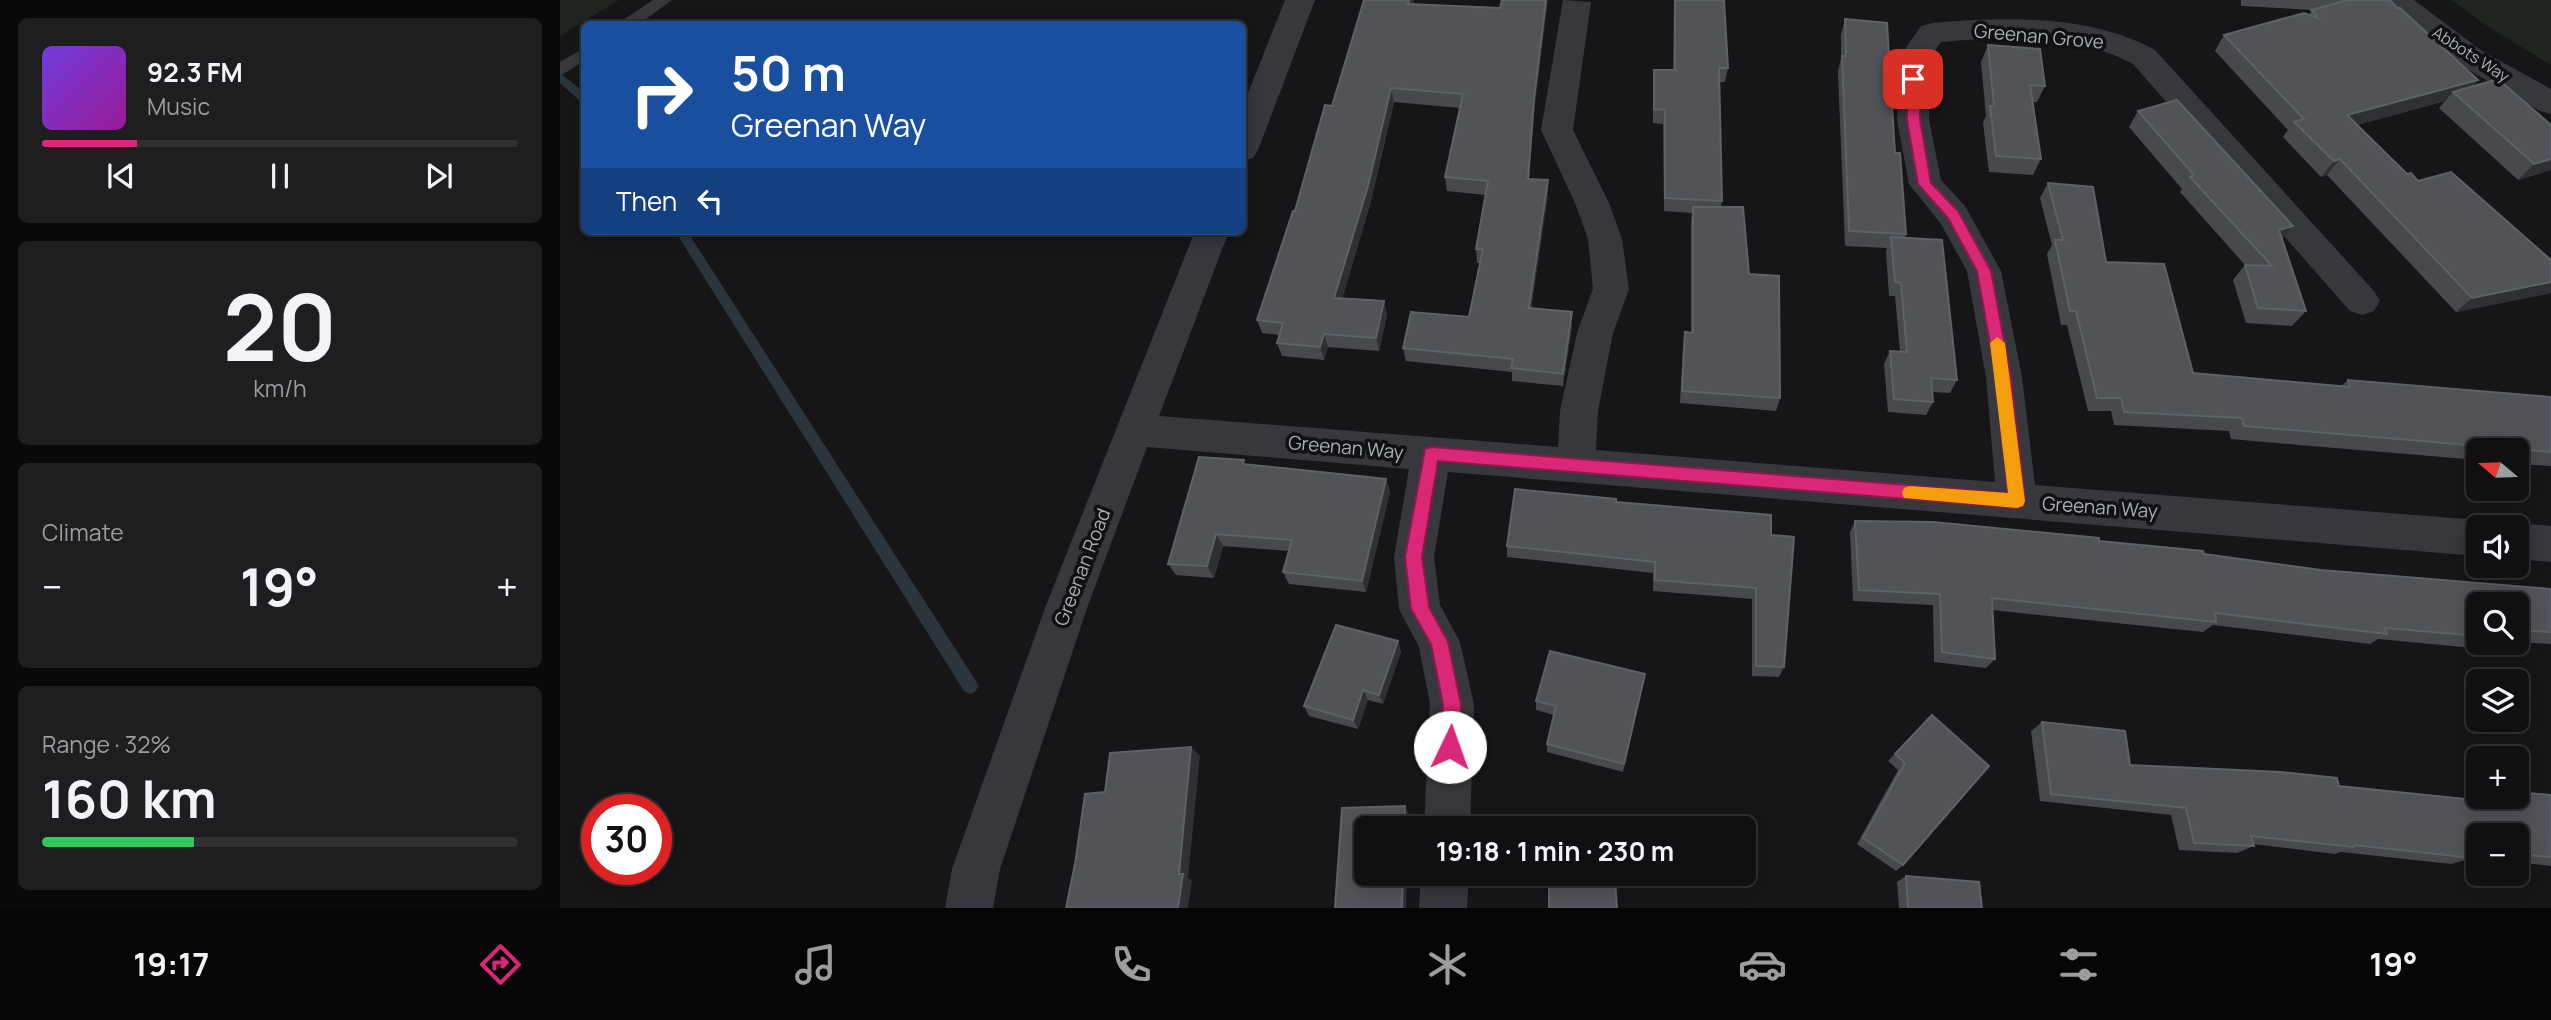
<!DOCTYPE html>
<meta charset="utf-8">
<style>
body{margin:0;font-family:Manrope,sans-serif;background:#1e1e20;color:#f1f3f6;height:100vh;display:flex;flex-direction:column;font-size:26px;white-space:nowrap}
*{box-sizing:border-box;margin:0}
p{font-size:23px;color:#9c9d9f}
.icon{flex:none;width:38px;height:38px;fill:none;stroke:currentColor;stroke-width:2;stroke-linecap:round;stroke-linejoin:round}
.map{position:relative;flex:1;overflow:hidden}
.drawer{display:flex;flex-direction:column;gap:18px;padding:18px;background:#09090a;width:560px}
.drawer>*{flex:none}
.top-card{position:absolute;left:21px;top:21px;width:665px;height:214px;border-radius:10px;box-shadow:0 4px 18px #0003,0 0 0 2px #303032;background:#1a4fa0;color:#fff;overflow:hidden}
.needle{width:46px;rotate:289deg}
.controls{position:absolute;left:1906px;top:438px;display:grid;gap:14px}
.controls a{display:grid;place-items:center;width:63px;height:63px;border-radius:10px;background:#101012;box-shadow:0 4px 18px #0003,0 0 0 2px #303032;font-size:35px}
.speed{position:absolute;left:21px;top:794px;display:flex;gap:14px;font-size:35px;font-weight:700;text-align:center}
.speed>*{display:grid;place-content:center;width:91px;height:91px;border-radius:50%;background:#101012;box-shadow:0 4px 18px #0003,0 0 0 2px #303032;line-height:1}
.speed .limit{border:10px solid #d22;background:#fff;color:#111}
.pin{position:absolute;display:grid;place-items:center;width:60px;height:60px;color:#fff;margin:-30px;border-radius:14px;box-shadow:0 4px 10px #0006}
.me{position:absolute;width:77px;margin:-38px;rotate:3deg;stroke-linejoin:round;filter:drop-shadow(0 0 5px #0008)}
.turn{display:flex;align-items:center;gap:24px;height:147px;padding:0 35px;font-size:32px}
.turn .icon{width:91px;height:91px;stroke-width:2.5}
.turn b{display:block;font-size:49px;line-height:60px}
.then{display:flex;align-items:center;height:66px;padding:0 35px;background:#0003;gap:14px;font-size:26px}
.big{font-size:52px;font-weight:700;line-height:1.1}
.drawer .widget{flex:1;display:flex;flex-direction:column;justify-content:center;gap:10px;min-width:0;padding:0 24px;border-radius:10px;background:#1e1e20}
.drawer .dial{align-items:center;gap:0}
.dial b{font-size:91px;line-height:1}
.song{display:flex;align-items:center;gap:21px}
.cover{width:84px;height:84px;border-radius:10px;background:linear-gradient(135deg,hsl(260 70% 55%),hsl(300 70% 35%))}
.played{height:7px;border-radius:4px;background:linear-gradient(90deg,#db2777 20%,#303032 20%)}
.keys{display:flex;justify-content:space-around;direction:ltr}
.heat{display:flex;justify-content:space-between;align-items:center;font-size:38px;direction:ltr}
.charge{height:10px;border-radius:5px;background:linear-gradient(90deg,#34c759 32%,#303032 0)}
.trip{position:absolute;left:794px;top:816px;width:402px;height:70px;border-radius:10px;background:#101012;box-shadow:0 4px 18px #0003,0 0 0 2px #303032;font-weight:700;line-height:70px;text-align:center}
.dock{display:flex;height:112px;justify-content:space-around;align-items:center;background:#060607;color:#9c9d9f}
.dock .icon{width:49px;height:49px}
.dock .selected{color:#db2777}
.dock b{font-size:32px;color:#f1f3f6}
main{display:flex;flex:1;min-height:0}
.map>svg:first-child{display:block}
.green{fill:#1e261f}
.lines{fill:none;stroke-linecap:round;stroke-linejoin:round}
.stream{fill:#2c353c;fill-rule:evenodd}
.lane{fill:#37383d;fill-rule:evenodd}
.street{fill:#37383d;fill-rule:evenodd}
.wall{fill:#47494d}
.shaded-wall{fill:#2f3033}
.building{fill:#525359;stroke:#5f6168;stroke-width:2}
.route{fill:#db2777;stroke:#8e194d;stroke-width:2}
.slow{fill:#f59e0b}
.labels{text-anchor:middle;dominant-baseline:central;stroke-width:7;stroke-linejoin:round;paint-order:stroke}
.far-street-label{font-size:16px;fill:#a8adb8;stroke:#111113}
.street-label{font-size:19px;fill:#a8adb8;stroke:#111113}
</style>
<main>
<section class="drawer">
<div class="widget">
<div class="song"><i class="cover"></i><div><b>92.3 FM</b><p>Music</p></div></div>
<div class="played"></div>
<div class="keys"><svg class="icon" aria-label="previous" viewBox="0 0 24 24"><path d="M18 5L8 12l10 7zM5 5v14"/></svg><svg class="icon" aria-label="pause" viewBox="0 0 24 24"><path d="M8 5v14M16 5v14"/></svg><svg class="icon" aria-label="next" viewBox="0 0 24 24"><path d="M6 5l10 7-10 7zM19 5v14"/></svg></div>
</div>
<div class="widget dial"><b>20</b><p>km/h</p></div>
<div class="widget"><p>Climate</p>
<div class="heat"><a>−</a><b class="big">19°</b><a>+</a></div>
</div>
<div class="widget"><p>Range · 32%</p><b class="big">160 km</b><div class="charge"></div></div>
</section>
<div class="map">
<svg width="1991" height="908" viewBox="0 0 1991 908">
<rect width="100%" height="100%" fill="#161618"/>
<!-- green -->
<g class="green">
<polygon points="0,0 59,0 0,36"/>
<polygon points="1891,0 1991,0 1991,65 1932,29"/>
</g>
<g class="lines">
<!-- stream -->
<g class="stream">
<polygon points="0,73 24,92 24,102 20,101 0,83"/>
<polygon points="115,231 127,231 416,681 418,686 416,691 410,694 404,691"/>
</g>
<!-- lane -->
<g class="lane">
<polygon points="93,0 112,0 79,24 61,24 63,20"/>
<polygon points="24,48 24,61 0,76 0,62"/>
</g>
<!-- street -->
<g class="street">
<polygon points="725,0 755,0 698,150 693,158 682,161 682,108"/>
<path d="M1003,0L1031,2L1013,130L1049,203L1062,239L1069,289L1053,333L1038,411L1036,450L1435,482L1426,377L1407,271L1381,224L1349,184L1337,120L1339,58L1361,26L1372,23C1446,17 1528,14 1595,50L1814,291L1820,301L1814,311L1802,315L1790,311L1573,64C1517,33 1444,36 1381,42L1369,59V120L1381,180L1405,206L1441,271L1462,377L1475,485L1918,520L1933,527H1918V556L888,472L874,557L880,605L900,642L914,704L910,828H864L870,704L859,647L839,609L834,557L849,469L587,447L527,608L440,869L433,908H385L392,869L485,608L635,231H669L599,416L998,447L1000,411L1017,333L1033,289L1028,239L1015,203L981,130Z"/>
<polygon points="1820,0 1854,0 1922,51 1991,89 1991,114 1980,111 1900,65 1825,7"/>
<polygon points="1956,523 1991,526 1991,562 1956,559 1956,527 1946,527"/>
<polygon points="861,873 909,873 907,908 859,908"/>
</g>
</g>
<!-- wall -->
<g class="wall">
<polygon points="1114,0 1164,0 1168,68 1165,82 1159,82 1162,201 1161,207 1189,274 1220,398 1216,411 1120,403 1123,345 1125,332 1131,333 1131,221 1132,213 1104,211 1103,124 1093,123 1093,84 1094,70 1113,70"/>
<polygon points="1681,0 1830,0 1837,8 1918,80 1913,86 1991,170 1958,180 1879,108 1885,101 1797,125 1847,174 1991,260 1991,293 1896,312 1767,175 1761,177 1723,137 1728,130 1655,51 1664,35 1749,14 1753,10 1681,6"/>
<polygon points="854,4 974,113 969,179 988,180 988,194 971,309 1012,326 1003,386 952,381 952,372 846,361 843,348 909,317 920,263 917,263 916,249 926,195 887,191 885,177 900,108 834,102 811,201 782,299 824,301 827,315 819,351 768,347 764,360 722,356 717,343 719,335 702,333 697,320 772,106"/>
<polygon points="1285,19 1335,153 1346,234 1345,238 1397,380 1390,393 1372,392 1373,402 1366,415 1328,412 1324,364 1330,351 1340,351 1335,296 1329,296 1326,251 1327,248 1285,246 1278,72 1281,58 1281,35"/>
<polygon points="1428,45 1485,86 1477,102 1473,102 1481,159 1473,175 1429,172 1423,122 1426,116 1421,62"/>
<polygon points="1578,111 1722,239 1746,311 1732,326 1686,323 1673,280 1685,265 1620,192 1622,189 1569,127"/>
<polygon points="1488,183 1546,262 1633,373 1781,386 1788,380 1991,397 1991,466 1956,464 1956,450 1918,450 1918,460 1739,445 1671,439 1669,431 1554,425 1551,411 1528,411 1507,325 1501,325 1487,254 1492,245 1480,198"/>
<polygon points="686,464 826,479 830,492 806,592 729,584 723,572 729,551 663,546 654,578 616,575 608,564"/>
<polygon points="1056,502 1211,535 1224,667 1219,677 1192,676 1192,599 1093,591 1093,573 947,557 947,546"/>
<polygon points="1295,521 1539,541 1761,570 1991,589 1991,644 1956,642 1956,604 1918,604 1918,642 1950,642 1935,650 1818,639 1810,644 1653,625 1643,632 1432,610 1435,659 1426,668 1374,662 1373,605 1293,601 1290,532"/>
<polygon points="838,641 841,652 823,704 808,700 798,729 749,716 744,706"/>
<polygon points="1085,674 1063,772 987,752 987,744 994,715 976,710 976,701"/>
<polygon points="1372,715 1343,865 1336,871 1297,844 1338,770 1328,761"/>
<polygon points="1482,722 1570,765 1919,800 1918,798 1922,796 1991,795 1991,866 1956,862 1956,835 1918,835 1918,858 1913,858 1891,864 1781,852 1775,854 1693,844 1694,846 1677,853 1619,850 1611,815 1480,801 1471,731"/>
<polygon points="1346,876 1422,908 1339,908 1337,882"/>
</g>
<!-- shaded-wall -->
<g class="shaded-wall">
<polygon points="849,0 854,0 850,19 848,4"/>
<polygon points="986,0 988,0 974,113 968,193 968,179 974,99"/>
<polygon points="1918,80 1904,96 1893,92 1885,101 1775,131 1787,115"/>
<polygon points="831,88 834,102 811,201 778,312 774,298"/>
<polygon points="1780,159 1767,175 1761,177 1774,161"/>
<polygon points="1991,159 1991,170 1958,180 1974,164"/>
<polygon points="988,180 988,194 969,322 969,308"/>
<polygon points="1733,226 1720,241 1719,230"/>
<polygon points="1991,282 1991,293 1896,312 1912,298"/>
<polygon points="824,301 827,315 819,351 816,338"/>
<polygon points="1012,312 1012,326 1003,386 1003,374"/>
<polygon points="764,334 768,347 764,360 760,347"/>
<polygon points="826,479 830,492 806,592 802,581"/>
<polygon points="656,534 663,546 654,578 647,566"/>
<polygon points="838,641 841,652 823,704 819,695"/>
<polygon points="803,690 808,700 798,729 793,720"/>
<polygon points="631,747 640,756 628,878 632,880 628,908 618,908 619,874"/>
<polygon points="845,806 849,814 848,828 844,828"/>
<polygon points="843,873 847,873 846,908 842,908"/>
</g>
<!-- building -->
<g class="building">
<polygon points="804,0 849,0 848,4 940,8 942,0 986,0 974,99 968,179 988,180 969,308 1012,312 1003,374 951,368 953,359 843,348 851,312 909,317 923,249 916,249 928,181 885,177 903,94 831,88 808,186 774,298 824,301 816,338 764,334 760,347 717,343 723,323 697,320 733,211 735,211 765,105 772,106"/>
<polygon points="1115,0 1164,0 1168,68 1159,68 1162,201 1105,198 1105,110 1094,109 1094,70 1115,70"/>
<polygon points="1788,0 1830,0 1837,8 1840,8 1918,80 1787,115 1847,174 1851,173 1858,181 1891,172 1991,260 1991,282 1912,298 1780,159 1774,161 1734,122 1744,119 1664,35 1744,13 1758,18 1751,10"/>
<polygon points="1285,19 1327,23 1335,153 1340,153 1346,234 1289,231 1282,56 1286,56"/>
<polygon points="1428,45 1480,49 1485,86 1470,85 1481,159 1436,156 1430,106 1434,106"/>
<polygon points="1938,79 1991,125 1991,159 1974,164 1893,92"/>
<polygon points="1617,100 1733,226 1719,230 1746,311 1698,308 1685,265 1712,266 1630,177 1634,175 1578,111"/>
<polygon points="1488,183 1533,187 1546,262 1604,264 1633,373 1790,387 1788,380 1991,397 1991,452 1684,426 1682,418 1564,412 1561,398 1537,398 1516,311 1510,311 1495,240 1503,240"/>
<polygon points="1133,207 1183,207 1189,274 1219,276 1220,398 1122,391 1125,332 1133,333"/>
<polygon points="1331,237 1382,240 1397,380 1371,378 1373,402 1334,399 1330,351 1347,352 1341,283 1335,282"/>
<polygon points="639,457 684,460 683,464 826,479 802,581 723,572 732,540 656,534 647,566 608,564"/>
<polygon points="955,489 1056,499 1056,502 1211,515 1211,535 1234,537 1224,667 1196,666 1196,588 1095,580 1095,562 947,546"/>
<polygon points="1295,521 1373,522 1539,538 1539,541 1643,551 1644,554 1761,570 1991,589 1991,632 1956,630 1956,604 1918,604 1918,636 1825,628 1827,634 1655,613 1656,622 1432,598 1435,659 1382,652 1380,594 1299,590"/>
<polygon points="776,625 838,641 819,695 803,690 793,720 744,706"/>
<polygon points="990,651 1085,674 1064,764 987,744 996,706 976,701"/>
<polygon points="1372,715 1429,766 1343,865 1303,838 1345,763 1335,754"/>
<polygon points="1482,722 1565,731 1570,765 1721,772 1777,778 1779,786 1944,803 1941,796 1956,796 1956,792 1991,795 1991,857 1956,854 1956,835 1918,835 1918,850 1910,849 1913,858 1794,845 1794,847 1691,836 1694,846 1634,843 1626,808 1491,794"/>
<polygon points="631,747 619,874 623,874 618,908 506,908 515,864 525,794 545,792 550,753"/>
<polygon points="845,806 844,828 807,828 807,873 843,873 842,908 775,908 782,808"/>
<polygon points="1346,876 1419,882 1422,908 1348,908"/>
<polygon points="1055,878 1057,908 989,908 989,879"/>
</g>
<!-- route -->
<polygon class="route" points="1353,74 1360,79 1360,120 1371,183 1398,211 1431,271 1451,377 1465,501 1463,506 1457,508 878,461 862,557 869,607 888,642 901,704 899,747 896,754 890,756 883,754 881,747 883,704 871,644 851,609 845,557 865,449 871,447 1448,493 1436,377 1417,271 1388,218 1358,184 1347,120 1347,79"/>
<!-- slow -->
<polygon class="slow" points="1437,337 1445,343 1465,501 1463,506 1457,508 1344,498 1342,493 1344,488 1350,486 1448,493 1430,343"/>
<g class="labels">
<!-- far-street labels -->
<g class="far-street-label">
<text transform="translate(1911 54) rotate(33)">Abbots Way</text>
</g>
<!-- street labels -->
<g class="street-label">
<text transform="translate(1479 36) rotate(5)">Greenan Grove</text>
<text transform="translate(786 447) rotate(5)">Greenan Way</text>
<text transform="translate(1540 507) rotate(4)">Greenan Way</text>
<text transform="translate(522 567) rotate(-69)">Greenan Road</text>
</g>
</g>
</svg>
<div class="controls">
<a><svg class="needle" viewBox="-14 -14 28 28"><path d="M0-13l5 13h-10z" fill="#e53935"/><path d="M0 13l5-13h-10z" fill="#9c9d9f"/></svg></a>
<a><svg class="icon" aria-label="sound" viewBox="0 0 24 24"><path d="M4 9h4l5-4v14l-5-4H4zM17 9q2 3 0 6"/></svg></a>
<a><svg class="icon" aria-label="search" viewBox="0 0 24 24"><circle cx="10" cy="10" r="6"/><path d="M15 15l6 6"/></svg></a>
<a><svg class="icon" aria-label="layers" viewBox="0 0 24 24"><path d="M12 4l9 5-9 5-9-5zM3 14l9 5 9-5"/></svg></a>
<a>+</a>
<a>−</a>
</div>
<div class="speed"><div class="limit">30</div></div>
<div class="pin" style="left:1353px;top:79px;background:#d93025"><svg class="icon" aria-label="arrive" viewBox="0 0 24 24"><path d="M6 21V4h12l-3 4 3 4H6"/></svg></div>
<svg class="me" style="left:890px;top:747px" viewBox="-20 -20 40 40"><circle r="19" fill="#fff"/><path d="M0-13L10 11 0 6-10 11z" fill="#db2777"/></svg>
<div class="trip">19:18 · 1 min · 230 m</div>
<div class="top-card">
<div class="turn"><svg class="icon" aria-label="right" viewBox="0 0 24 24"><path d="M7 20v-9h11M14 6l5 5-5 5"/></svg><div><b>50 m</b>Greenan Way</div></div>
<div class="then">Then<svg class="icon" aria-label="left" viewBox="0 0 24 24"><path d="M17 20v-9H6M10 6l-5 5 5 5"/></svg></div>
</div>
</div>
</main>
<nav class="dock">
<b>19:17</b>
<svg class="icon selected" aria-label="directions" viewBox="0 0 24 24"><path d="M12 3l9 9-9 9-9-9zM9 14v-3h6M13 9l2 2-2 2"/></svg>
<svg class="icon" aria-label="music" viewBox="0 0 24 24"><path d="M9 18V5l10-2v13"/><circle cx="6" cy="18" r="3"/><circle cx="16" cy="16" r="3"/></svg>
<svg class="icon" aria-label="phone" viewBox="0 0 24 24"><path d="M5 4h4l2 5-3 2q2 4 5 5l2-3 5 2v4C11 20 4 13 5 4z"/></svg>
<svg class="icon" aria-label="climate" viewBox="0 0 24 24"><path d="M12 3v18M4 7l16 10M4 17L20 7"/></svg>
<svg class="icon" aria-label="car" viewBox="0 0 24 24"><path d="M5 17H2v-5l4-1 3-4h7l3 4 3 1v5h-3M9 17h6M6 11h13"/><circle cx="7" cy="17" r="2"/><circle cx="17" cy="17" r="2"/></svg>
<svg class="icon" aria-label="filters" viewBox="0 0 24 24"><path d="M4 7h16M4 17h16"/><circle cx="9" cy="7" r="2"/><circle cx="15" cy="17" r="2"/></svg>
<b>19°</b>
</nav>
